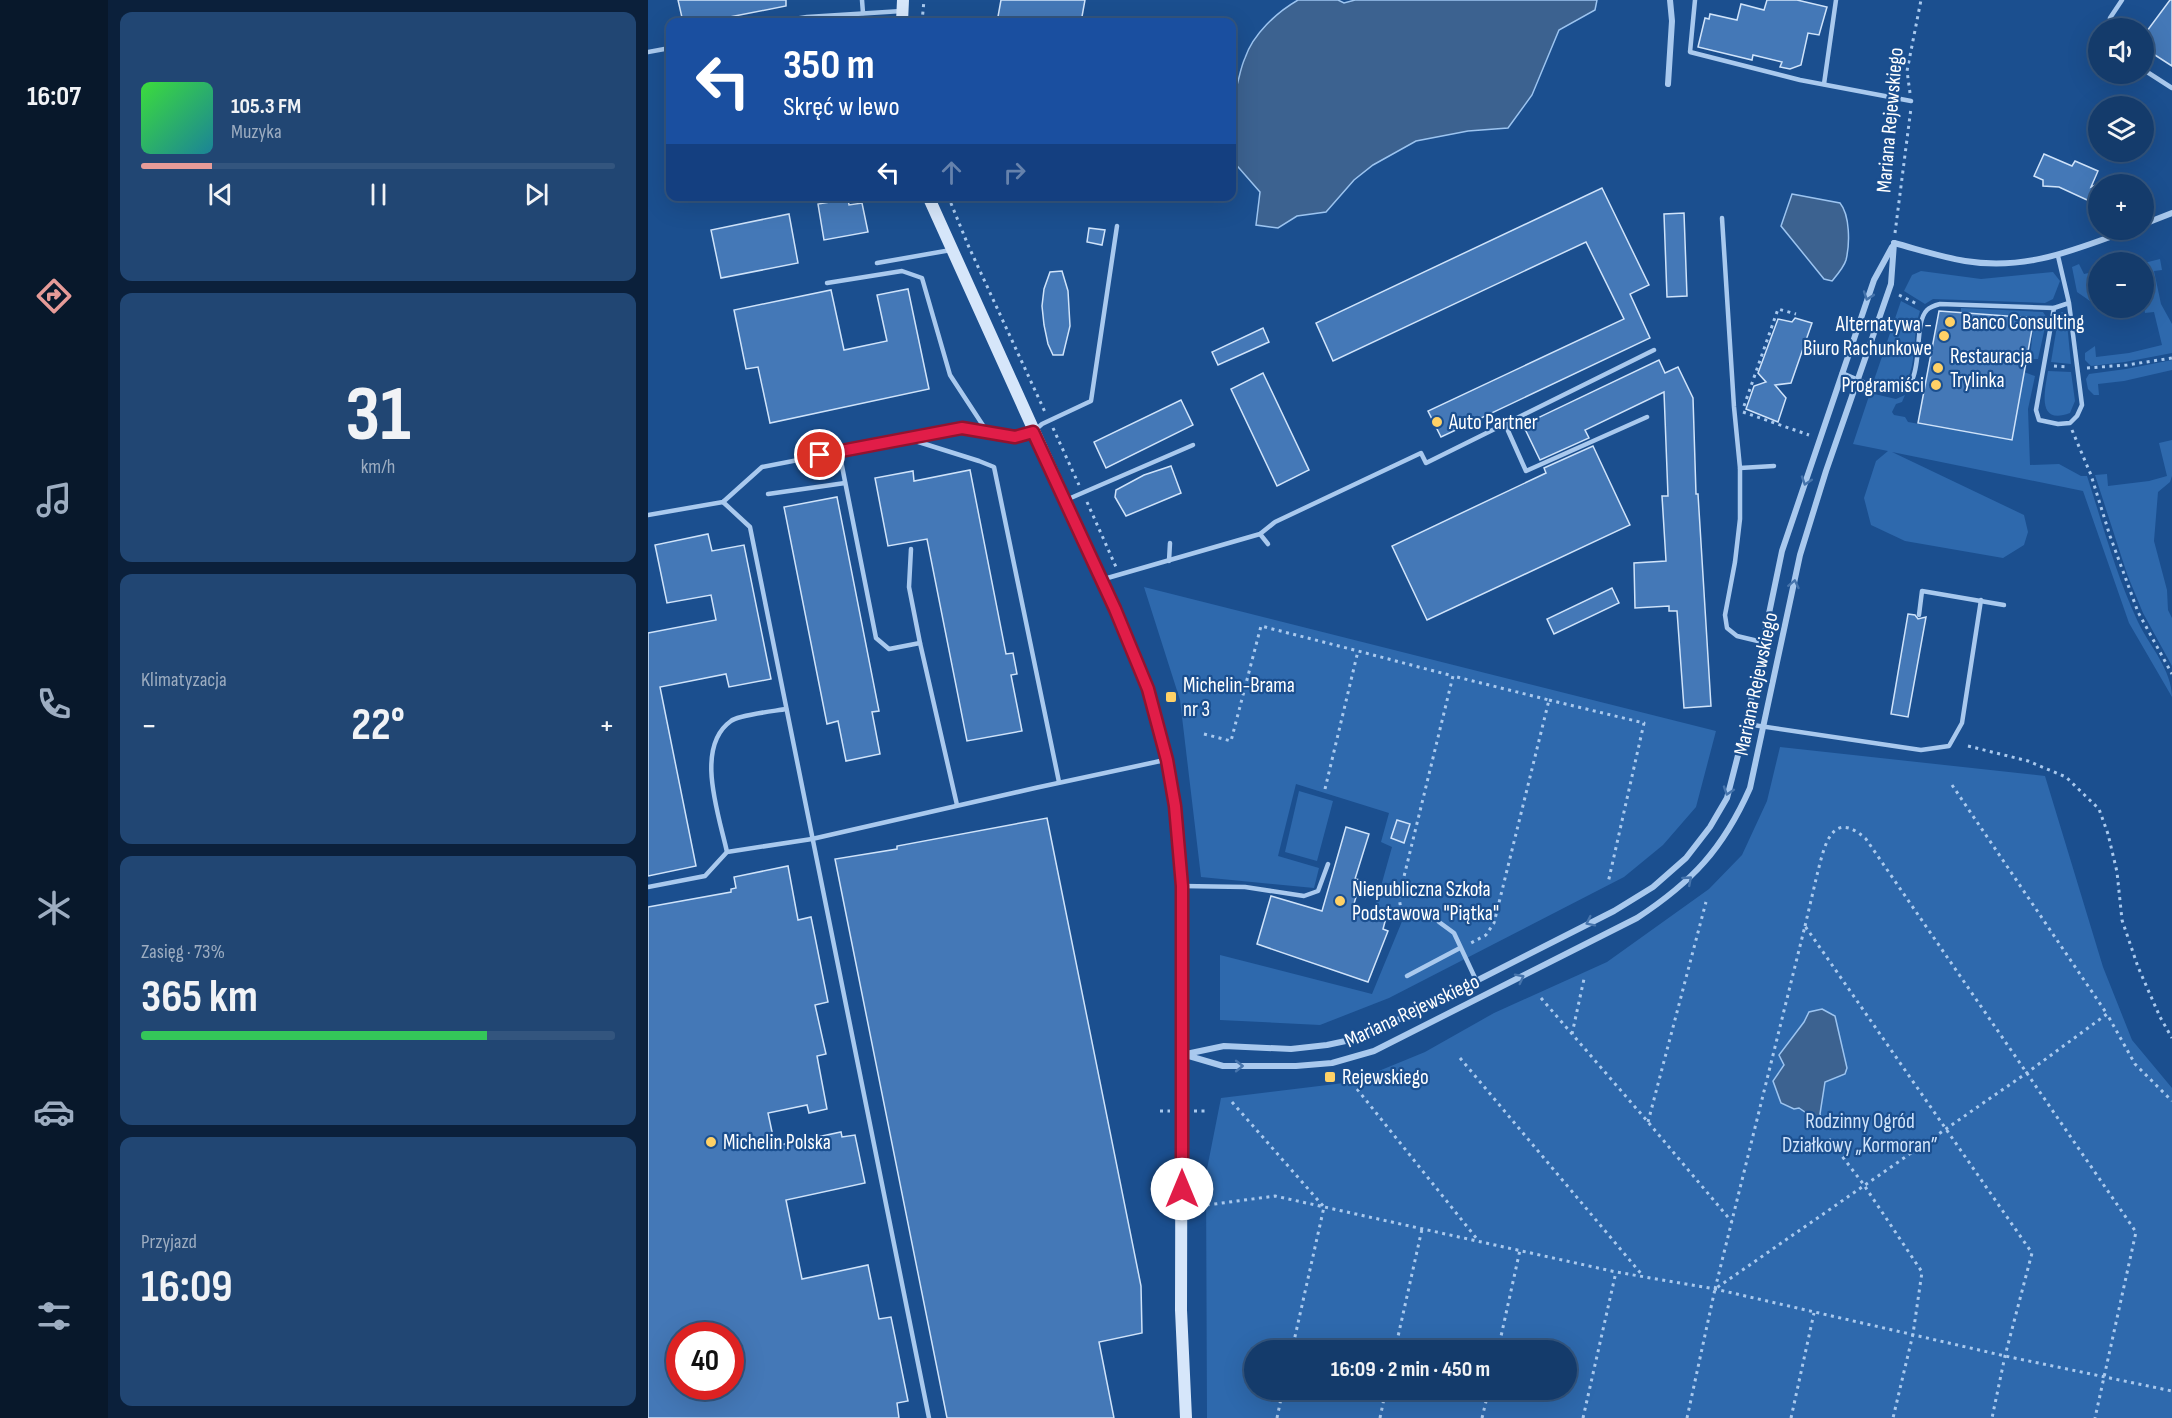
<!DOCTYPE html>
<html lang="pl">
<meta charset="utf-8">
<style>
body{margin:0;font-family:"Sofia Sans Condensed",sans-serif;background:#214673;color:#f1f3f6;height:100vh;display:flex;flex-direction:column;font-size:22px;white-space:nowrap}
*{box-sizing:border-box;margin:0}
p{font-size:20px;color:#9dadc1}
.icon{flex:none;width:33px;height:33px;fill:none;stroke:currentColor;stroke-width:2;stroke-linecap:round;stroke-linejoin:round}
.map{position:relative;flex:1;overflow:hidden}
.panel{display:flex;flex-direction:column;gap:12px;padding:12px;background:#0b203b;width:540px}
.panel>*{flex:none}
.guide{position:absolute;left:18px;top:18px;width:570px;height:183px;border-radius:12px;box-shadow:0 6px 24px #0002,0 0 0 2px #33557e;background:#1a4fa0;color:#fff;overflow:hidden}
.controls{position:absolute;left:1440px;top:18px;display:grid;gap:12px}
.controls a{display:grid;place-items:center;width:66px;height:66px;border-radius:50%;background:#143b6b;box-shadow:0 6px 24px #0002,0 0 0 2px #33557e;font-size:30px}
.speed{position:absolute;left:18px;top:1322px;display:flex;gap:12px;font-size:30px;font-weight:700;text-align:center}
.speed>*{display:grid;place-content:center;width:78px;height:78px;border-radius:50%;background:#143b6b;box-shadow:0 6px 24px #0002,0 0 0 2px #33557e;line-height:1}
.speed .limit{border:9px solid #d22;background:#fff;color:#111}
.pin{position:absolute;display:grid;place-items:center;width:51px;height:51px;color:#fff;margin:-26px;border:3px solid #fff;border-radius:50%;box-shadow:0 2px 6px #0007}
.me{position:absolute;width:66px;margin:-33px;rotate:0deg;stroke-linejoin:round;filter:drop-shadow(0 0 4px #0008)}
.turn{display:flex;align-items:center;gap:21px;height:126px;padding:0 18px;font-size:27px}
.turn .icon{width:78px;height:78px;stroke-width:2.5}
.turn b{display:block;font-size:42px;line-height:51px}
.lanes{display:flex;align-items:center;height:57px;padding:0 18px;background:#0003;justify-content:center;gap:30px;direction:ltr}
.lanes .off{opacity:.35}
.big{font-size:45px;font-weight:700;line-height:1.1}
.panel .card{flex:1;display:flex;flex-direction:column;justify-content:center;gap:9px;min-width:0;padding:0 21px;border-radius:12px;background:#214673}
.panel .dial{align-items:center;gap:0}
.dial b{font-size:78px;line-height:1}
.song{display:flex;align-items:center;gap:18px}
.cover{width:72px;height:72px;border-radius:9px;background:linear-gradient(135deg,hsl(120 70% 55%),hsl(190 70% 35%))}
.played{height:6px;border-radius:3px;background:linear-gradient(90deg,#e69b98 15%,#33557e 15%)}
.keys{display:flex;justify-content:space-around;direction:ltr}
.heat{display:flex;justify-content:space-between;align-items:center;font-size:33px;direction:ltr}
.charge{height:9px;border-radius:4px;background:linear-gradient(90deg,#34c759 73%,#33557e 0)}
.trip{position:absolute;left:596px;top:1340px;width:333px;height:60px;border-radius:30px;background:#143b6b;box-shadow:0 6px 24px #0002,0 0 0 2px #33557e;font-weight:700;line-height:60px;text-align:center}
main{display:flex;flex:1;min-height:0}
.tabs{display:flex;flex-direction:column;width:108px;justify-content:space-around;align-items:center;background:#08182b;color:#9dadc1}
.tabs .icon{width:42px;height:42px}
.tabs .active{color:#e69b98}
.tabs b{font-size:27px;color:#f1f3f6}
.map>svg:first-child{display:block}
.green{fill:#2e69ad;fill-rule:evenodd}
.water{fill:#3c6290;stroke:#9cc4f0;stroke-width:1.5}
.building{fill:#4478b7;stroke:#cfe3fa;stroke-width:1.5;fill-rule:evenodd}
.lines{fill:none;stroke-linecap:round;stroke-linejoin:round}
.path{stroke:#a9c9ee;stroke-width:3;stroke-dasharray:3 4.5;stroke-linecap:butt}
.lane{stroke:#a9c9ee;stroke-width:4.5}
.street{stroke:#a9c9ee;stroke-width:6}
.secondary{stroke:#d6e6fa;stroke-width:12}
.oneway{stroke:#4674ac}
.route-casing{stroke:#92132f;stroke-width:15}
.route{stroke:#e11d48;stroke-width:10}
.poi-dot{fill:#ffd166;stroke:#1b4f8f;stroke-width:2}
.labels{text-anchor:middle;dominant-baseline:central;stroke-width:4.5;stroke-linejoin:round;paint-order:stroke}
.street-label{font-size:21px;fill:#fff;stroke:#1b4f8f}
.poi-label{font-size:21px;fill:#fff;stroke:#1b4f8f;text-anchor:start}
.park-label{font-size:21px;fill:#cfe3fa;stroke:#1b4f8f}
</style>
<main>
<nav class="tabs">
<b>16:07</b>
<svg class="icon active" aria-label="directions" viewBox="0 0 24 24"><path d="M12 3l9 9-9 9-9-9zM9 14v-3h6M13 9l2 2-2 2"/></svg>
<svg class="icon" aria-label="music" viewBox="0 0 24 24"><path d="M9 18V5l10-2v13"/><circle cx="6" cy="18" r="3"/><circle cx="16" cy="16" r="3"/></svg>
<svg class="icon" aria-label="phone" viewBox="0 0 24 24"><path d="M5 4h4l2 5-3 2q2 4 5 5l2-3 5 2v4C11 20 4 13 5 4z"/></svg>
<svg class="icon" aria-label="climate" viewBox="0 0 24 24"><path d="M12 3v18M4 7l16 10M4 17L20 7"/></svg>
<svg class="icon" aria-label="car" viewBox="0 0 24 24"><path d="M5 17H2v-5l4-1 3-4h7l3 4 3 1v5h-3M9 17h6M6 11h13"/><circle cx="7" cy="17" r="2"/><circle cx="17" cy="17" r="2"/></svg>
<svg class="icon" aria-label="filters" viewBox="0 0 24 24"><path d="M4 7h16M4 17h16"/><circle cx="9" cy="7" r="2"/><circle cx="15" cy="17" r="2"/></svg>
</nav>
<section class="panel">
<div class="card">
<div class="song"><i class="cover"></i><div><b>105.3 FM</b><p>Muzyka</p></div></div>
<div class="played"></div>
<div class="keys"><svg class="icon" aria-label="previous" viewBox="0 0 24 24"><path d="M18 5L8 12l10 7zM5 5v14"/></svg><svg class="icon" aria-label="pause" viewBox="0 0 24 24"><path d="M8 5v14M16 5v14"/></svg><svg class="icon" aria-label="next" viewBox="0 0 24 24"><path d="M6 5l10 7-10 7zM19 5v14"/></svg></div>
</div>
<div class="card dial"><b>31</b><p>km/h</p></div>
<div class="card"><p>Klimatyzacja</p>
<div class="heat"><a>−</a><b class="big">22°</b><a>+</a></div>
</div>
<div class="card"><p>Zasięg · 73%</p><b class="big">365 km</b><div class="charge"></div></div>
<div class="card"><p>Przyjazd</p><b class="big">16:09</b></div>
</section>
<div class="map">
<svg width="1524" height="1418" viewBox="0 0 1524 1418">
<rect width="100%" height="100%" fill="#1b4f8f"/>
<!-- green -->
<g class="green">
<polygon points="1512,259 1514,270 1506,271 1513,304 1524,324 1524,353 1477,362 1443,366 1437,360 1437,353 1447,346 1448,357 1481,353 1514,345 1506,312 1497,313 1496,307 1496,263"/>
<polygon points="1431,264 1436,274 1450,271 1450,288 1441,289 1442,301 1429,292 1424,267"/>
<polygon points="1273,271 1333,279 1405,272 1412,281 1405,299 1397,303 1285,299 1277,304 1256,291 1264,275"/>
<path d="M1253,301L1272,311C1265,330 1268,356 1262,373C1259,380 1253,382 1248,386L1226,380Z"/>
<polygon points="1313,308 1395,312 1399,318 1390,359 1382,359 1386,318 1313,314"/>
<polygon points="1414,312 1418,313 1423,364 1403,362 1411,314"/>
<polygon points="1524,360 1524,370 1476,381 1450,384 1451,395 1446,395 1440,389 1438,379 1441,374 1478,369"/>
<path d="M1400,371L1423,372L1427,401L1422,413C1388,426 1397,390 1400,371Z"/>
<path d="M1376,372L1387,376L1380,409L1382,465L1411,464L1433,476H1439C1455,525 1468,575 1490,622C1501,645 1524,670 1524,697L1481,623L1435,491L1244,452L1376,515L1380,532L1376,545L1355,558L1257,541L1223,525L1216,498L1228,461L1240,451L1205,444L1222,393L1248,399L1257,395L1254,402L1248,404L1244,412L1246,415L1257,417L1260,422L1364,440Z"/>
<polygon points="1524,440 1524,476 1522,482 1510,492 1506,541 1519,590 1520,610 1524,618 1524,666 1495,613 1479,574 1447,475 1459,474 1460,486 1501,481 1519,476 1511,443"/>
<polygon points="496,587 1068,731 1048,807 1015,845 976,877 741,998 672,1025 572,1020 572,955 724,994 755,919 732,911 728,904 744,847 733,842 741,813 648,784 630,856 671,868 666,888 553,877 532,700"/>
<path d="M1132,747L1397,776L1455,967L1484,1040L1524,1088V1418H559L558,1174L573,1098L704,1082L777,1052L846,1013L959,962L1061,889L1094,855L1119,801ZM606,1350H918V1389H606Z"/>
<polygon points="651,791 685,801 669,861 637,852"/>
</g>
<!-- water -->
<g class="water">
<path d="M650,0H690L696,3L707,0H949L947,10L911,30L884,95L860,128L820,131L768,141L725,165L706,180L678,212L649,216L630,228L608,225L612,192L584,160V98C591,85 591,71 597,58C605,34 629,12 650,0Z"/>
<path d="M1144,194L1192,203C1202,215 1202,244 1198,260C1196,267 1189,275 1184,281L1176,279L1133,226Z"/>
<polygon points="1174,1009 1187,1016 1199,1068 1197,1074 1177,1082 1172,1114 1176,1125 1151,1108 1146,1109 1133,1103 1125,1081 1136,1065 1131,1055 1156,1022 1161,1012"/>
</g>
<!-- building -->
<g class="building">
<polygon points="30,0 138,0 138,6 56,22 35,22"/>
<polygon points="353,0 437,0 433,22 349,22"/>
<polygon points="1119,0 1149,0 1179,7 1171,35 1160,33 1153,65 1142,69 1132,67 1134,62 1105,55 1104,60 1050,47 1057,18 1061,19 1062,14 1089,20 1093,4 1116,10"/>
<polygon points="1522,0 1524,0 1524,66 1496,48 1496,35"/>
<polygon points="1396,154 1424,166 1427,161 1450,171 1443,187 1450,184 1450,205 1411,187 1395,186 1395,180 1386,176"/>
<polygon points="954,188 1001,285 982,294 1002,338 793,437 780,411 976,319 938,242 685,361 668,323"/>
<polygon points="200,199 201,205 214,203 220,232 176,240 170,204"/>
<polygon points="1036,213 1039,296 1019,297 1016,214"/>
<polygon points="141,214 150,263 73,278 63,230"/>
<polygon points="441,228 457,230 454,245 439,242"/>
<polygon points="414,271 420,291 422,326 415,355 405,355 400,344 396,325 394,306 396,289 402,272"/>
<polygon points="260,289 281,389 122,423 110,367 98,369 86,310 183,290 196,350 239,341 229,295"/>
<polygon points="1291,311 1386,318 1364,440 1270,423"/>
<polygon points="1147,318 1164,323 1143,383 1127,385 1138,398 1130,422 1098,409 1106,386 1118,382 1110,373 1130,319 1144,322"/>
<polygon points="615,328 621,342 570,365 564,352"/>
<polygon points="1011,360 1017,373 1030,367 1045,398 1048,494 1050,494 1063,706 1036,708 1029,611 1021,611 1021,606 987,608 986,563 1018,561 1014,496 1020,496 1016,392 937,430 941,438 892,460 875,425"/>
<polygon points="615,373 661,470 629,486 583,389"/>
<polygon points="533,400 545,425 458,468 446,442"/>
<polygon points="945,446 982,525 779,620 744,546 898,473 896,468"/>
<polygon points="523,466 533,493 478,516 467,497 468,490 496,475"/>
<polygon points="322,470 358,654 365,653 369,674 363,675 374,731 319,741 279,539 240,546 227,478 265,471 266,481"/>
<polygon points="189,497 231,711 224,712 232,754 198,761 190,721 179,724 136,507"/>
<polygon points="60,534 64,551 96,545 123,679 81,687 78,674 12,687 48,866 0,876 0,633 68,620 63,595 19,603 7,545"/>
<polygon points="964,588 971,603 906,634 899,619"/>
<polygon points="1260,614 1267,615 1270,619 1278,617 1260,717 1243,714"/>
<polygon points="399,818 493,1286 494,1333 451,1342 466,1418 299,1418 187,859 249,849 249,846"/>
<polygon points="749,820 762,824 756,843 743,838"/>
<polygon points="698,827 721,834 707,879 713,880 705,907 738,918 735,929 740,931 720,982 609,944 623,896 674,911"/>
<path d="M140,866L150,920L163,917L180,1002L167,1005L178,1054L169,1056L179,1109L161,1113L159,1105L120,1113L127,1146L193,1132L194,1137L207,1135L217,1183L138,1200L154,1279L220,1265L231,1319L243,1317L260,1401L249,1403L251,1418H0V907L83,892V889L88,888L86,877ZM32,1335H82V1386H32Z"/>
</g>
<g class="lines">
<!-- path -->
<g class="path">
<polyline points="274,22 276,0"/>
<polyline points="1262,93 1259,71 1273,0"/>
<polyline points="300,196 320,245 397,412"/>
<polyline points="1247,233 1263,108"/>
<polyline points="1251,295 1271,305"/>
<polyline points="1406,366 1420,367"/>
<polyline points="1439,368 1479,365 1524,358"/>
<polyline points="1096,406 1130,309 1148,314"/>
<polyline points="1095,412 1161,435"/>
<polyline points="405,428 431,485"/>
<polyline points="1424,430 1443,475 1462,536 1490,612 1524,674"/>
<polyline points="439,502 468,567"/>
<polyline points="901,700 996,723 960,883"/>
<polyline points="556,734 583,741 613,626 710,651"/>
<polyline points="1320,746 1380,761 1418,777 1451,809 1460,834 1469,872 1474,920 1490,967 1512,1017 1524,1038"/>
<polyline points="1304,785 1459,1014"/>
<polyline points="677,789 710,651 805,676"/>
<polyline points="784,920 753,910 751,897 805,676 901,700 846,923 838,935 821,944"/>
<path d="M1157,926C1161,909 1165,892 1169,875C1176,848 1183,807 1218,839L1488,1232L1447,1418"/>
<polyline points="893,998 1000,1122 1084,1222"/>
<polyline points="924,1034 936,979"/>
<polyline points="812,1058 995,1276"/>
<polyline points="709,1089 829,1239"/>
<polyline points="584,1102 676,1207 644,1350"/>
<polyline points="512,1111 522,1111"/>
<polyline points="546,1111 557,1111"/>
<polyline points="1000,1122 1058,902"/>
<polyline points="1181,1139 1216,1185 1274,1272 1265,1334 1245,1418"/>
<polyline points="544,1207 627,1196 968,1272 1067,1289 1357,1356 1524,1391"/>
<polyline points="1067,1289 1157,926 1384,1253 1357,1356 1344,1418"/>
<polyline points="747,1350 774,1229"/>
<polyline points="850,1350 872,1250"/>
<polyline points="629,1418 635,1389"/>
<polyline points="732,1418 738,1389"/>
<polyline points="834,1418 841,1389"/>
<polyline points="935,1418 968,1272"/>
<polyline points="1039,1418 1067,1289 1380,1072 1459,1014 1487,1064 1524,1101"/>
<polyline points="1143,1418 1166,1313"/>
</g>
<!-- lane -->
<g class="lane">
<polyline points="214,0 215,13"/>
<polyline points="1047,0 1042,52 1152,80 1263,101"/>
<polyline points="127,22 159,17 254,11"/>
<polyline points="1461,28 1462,18 1474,0"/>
<polyline points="0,52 22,48"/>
<polyline points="1496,70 1524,88"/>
<polyline points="1176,84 1188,0"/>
<polyline points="1074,218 1086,407 1092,468 1092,519 1087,562 1077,615 1079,628 1089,636 1114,642"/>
<polyline points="1410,256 1421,303 1434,405 1429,416 1422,423 1410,424 1391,420 1388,410 1406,308 1421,303"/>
<polyline points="229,263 303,250"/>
<polyline points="179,283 254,271 274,278 302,375 340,433"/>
<path d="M1194,373C1209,379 1225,388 1242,391C1282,396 1262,327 1279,310C1282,307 1288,305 1292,304L1406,308"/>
<polyline points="857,424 878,471 999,417"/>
<polyline points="261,439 331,461 346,467 411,782"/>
<polyline points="191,451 228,638 241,649 272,643"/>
<polyline points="1092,468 1126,466"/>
<polyline points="120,494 197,483"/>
<polyline points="418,500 545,445"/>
<polyline points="75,502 102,527 281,1418"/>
<polyline points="0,515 75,502 114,467 314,428 367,437 385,432 394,424 443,401 469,226"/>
<polyline points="612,534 620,544"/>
<polyline points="263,549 261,587 272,643 309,805"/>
<polyline points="521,561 522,543"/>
<polyline points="456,579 612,534 627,522 773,453 778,463 1006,350"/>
<polyline points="1271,615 1274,591 1356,605"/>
<polyline points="1098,724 1273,750 1301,746 1314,723 1333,600"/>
<path d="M79,852C71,815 46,747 83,721C90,715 127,711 138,709"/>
<polyline points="534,886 597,887 656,896 670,891 680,864"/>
<polyline points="0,887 57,876 79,852 164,839 387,788 517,760"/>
<polyline points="791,922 806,933 828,980"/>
<polyline points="759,976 812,948"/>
</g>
<!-- street -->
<g class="street">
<polyline points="1020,84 1024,21 1022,0"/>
<polyline points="1496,224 1524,213"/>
<path d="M1246,243C1269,249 1293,257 1317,261C1378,271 1426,250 1481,230"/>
<path d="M534,1054L575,1066H648L684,1063L726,1051L989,918C1044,882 1075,849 1102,788L1152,555L1178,471L1243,284L1246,243"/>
<polyline points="538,1054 576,1046 643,1049 679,1045 707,1039 765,1013 966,911 1005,887 1038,858 1062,827 1079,798 1098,724 1134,551 1226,280 1244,247"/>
</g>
<!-- secondary -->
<g class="secondary">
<polyline points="254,22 255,0"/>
<polyline points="280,196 467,610 500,689 519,760 527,806 534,886 533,1310 538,1418"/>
</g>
</g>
<!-- one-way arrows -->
<defs><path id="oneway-chevron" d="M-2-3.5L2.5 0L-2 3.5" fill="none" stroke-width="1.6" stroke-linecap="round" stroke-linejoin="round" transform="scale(1.5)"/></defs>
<g class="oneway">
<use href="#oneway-chevron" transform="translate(1220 296) rotate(109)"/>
<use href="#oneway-chevron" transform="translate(1158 481) rotate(108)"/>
<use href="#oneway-chevron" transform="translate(1146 584) rotate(-78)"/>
<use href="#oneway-chevron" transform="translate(1080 791) rotate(108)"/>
<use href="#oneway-chevron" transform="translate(1040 880) rotate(-41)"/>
<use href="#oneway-chevron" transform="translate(942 922) rotate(154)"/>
<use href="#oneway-chevron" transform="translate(872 978) rotate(-27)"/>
<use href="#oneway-chevron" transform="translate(591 1066)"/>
</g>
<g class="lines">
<!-- route casing -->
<g class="route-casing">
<polyline id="route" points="172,455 314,428 367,437 385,432 467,609 500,689 519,760 527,806 534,886 534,1189"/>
</g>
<!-- route -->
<use href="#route" class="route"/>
</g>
<!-- markers -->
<g class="poi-dot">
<circle cx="1302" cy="322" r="6"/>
<circle cx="1296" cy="336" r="6"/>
<circle cx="1290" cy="368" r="6"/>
<circle cx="1288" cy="385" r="6"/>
<circle cx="789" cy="422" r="6"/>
<rect x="517" y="691" width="12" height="12" rx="3"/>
<circle cx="692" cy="901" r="6"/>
<rect x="676" y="1071" width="12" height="12" rx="3"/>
<circle cx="63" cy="1142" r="6"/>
</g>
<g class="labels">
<!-- street labels -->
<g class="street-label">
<text transform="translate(1242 120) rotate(-85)">Mariana Rejewskiego</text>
<text transform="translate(1108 684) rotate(-78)">Mariana Rejewskiego</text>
<text transform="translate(764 1011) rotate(-25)">Mariana Rejewskiego</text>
</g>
<!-- poi labels -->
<g class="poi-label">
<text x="1314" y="322">Banco Consulting</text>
<text x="1284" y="324" text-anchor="end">Alternatywa -<tspan x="1284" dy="24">Biuro Rachunkowe</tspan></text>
<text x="1302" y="356">Restauracja<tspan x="1302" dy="24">Trylinka</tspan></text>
<text x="1276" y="385" text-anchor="end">Programiści</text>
<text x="801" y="422">Auto Partner</text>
<text x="535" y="685">Michelin-Brama<tspan x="535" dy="24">nr 3</tspan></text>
<text x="704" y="889">Niepubliczna Szkoła<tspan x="704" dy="24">Podstawowa "Piątka"</tspan></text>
<text x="694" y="1077">Rejewskiego</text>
<text x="75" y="1142">Michelin Polska</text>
</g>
<!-- park labels -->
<g class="park-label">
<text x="1212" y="1121">Rodzinny Ogród<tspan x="1212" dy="24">Działkowy „Kormoran”</tspan></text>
</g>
</g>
</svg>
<div class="controls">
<a><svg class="icon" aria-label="sound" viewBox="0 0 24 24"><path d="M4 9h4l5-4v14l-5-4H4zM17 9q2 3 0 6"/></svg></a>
<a><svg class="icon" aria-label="layers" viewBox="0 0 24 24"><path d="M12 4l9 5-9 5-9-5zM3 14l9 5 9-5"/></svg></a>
<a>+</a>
<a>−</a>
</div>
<div class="speed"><div class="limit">40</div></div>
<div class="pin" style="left:172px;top:455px;background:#d93025"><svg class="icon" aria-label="arrive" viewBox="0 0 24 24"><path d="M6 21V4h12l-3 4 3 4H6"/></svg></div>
<svg class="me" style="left:534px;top:1189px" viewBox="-20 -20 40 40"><circle r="19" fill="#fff"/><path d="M0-13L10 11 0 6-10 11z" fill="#e11d48"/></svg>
<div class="trip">16:09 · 2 min · 450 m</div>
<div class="guide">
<div class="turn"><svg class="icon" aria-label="left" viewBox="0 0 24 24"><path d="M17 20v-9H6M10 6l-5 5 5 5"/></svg><div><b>350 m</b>Skręć w lewo</div></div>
<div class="lanes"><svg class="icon" aria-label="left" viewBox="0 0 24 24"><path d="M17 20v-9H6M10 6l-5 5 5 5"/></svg><svg class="icon off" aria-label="ahead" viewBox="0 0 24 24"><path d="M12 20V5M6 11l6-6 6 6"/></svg><svg class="icon off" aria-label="right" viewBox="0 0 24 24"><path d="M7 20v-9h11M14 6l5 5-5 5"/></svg></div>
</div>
</div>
</main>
